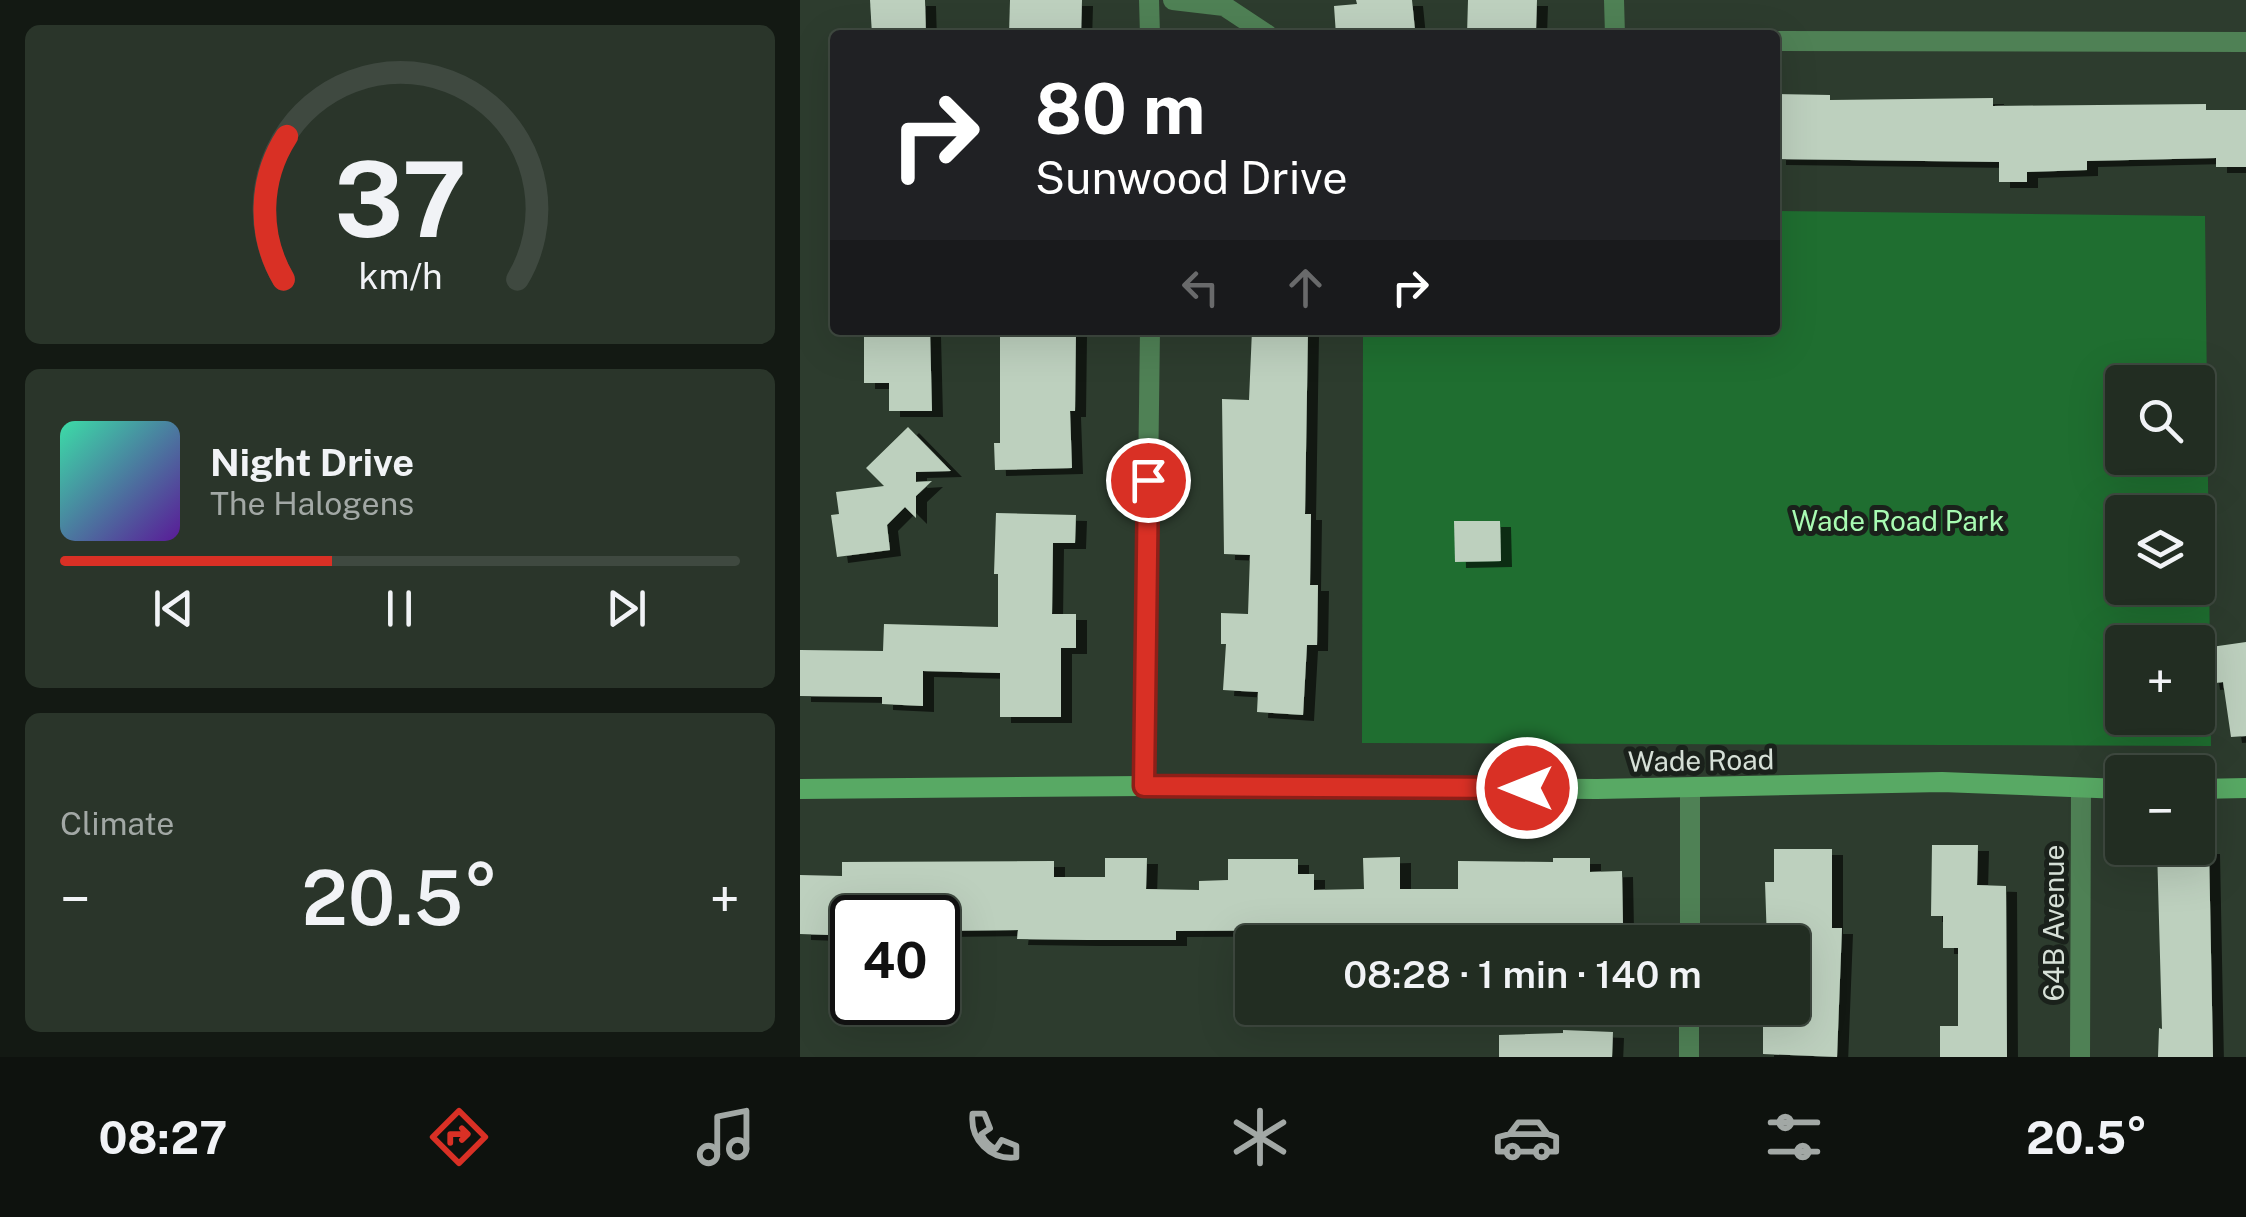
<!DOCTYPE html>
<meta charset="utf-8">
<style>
body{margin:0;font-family:"Public Sans",sans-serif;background:#2a352a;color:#f1f3f6;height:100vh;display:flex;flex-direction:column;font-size:38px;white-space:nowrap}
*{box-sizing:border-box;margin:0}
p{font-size:32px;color:#a2a8a5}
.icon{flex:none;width:55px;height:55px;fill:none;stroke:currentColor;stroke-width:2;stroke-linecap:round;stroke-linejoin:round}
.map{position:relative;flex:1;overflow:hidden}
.sheet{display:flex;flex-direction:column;gap:25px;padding:25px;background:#131913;width:800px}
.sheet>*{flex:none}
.top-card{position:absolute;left:30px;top:30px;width:950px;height:305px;border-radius:10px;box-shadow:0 10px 40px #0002,0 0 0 2px #3f4940;background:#202124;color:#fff;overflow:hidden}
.controls{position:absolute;left:1305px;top:365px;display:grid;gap:20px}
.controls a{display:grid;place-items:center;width:110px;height:110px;border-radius:10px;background:#222d22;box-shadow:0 10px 40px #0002,0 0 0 2px #3f4940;font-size:50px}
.speed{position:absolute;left:30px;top:895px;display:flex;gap:20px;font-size:50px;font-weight:700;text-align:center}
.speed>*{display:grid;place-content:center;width:130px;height:130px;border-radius:50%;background:#222d22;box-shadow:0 10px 40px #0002,0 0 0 2px #3f4940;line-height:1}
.speed .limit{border:5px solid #111;border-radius:15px;background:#fff;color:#111}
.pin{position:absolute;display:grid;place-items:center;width:85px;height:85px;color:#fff;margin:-42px;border:5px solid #fff;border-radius:50%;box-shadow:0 2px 10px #0007}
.me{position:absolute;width:110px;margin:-55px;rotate:270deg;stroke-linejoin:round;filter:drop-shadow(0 0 8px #0008)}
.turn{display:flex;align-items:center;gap:35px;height:210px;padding:0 40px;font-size:45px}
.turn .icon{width:130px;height:130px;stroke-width:2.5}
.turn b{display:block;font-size:70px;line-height:85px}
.lanes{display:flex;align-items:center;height:95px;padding:0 40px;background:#0003;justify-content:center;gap:50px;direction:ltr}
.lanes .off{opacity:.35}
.big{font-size:75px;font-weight:600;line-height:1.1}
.sheet .tile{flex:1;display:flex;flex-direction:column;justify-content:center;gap:15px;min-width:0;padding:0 35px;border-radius:15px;background:#2a352a}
.sheet .dial{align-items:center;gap:0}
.dial svg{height:260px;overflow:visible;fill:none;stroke:#3f4940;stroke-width:7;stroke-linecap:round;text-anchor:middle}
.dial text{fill:#f1f3f6;stroke:none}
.song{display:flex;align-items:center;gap:30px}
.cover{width:120px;height:120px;border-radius:15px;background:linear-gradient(135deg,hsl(160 70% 55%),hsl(270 70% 35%))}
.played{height:10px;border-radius:5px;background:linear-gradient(90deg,#d93025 40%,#3f4940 40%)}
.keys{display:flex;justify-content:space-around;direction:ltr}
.heat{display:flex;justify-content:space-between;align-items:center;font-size:55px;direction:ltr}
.trip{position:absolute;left:435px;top:925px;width:575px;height:100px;border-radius:10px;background:#222d22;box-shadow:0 10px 40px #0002,0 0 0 2px #3f4940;font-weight:600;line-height:100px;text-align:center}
.tabs{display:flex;height:160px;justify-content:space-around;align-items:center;background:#0e120e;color:#a2a8a5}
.tabs .icon{width:70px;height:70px}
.tabs .current{color:#d93025}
.tabs b{font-size:45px;color:#f1f3f6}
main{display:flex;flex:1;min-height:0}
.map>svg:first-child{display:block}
.green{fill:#1f6e30;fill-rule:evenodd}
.building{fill:#bdd0be;filter:url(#shadow)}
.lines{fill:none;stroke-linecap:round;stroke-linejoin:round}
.street{stroke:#4f8155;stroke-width:20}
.secondary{stroke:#58a964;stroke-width:20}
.route-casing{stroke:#8d1f18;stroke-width:25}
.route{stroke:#d93025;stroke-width:18}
.labels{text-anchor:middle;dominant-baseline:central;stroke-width:10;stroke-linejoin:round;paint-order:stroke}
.park-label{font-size:28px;fill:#a8fbb2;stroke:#1a211b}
.street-label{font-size:28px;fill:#d6e0d7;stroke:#1a211b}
</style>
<main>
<section class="sheet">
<div class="tile dial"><svg viewBox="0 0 100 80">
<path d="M14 69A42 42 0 1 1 86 69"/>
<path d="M14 69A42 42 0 0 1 15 25" stroke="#d93025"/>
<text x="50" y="56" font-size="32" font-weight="700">37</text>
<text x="50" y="72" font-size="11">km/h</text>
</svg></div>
<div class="tile">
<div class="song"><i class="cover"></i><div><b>Night Drive</b><p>The Halogens</p></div></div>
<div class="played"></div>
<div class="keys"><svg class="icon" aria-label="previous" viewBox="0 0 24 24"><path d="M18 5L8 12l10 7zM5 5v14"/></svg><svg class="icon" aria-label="pause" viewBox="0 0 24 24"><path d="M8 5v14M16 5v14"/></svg><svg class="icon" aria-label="next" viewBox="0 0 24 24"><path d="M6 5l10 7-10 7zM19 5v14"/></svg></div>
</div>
<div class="tile"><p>Climate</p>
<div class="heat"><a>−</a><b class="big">20.5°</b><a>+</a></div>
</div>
</section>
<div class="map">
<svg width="1446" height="1057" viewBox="0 0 1446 1057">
<defs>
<filter id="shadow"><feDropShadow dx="11" dy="6" stdDeviation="0" flood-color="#0009"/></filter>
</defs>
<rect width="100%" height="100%" fill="#2d3c2e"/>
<!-- green -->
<path class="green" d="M975,211L1405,216L1411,746L562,743L563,330H975ZM1322,382H1398V458H1322ZM1322,512H1398V588H1322ZM1322,642H1398V718H1322Z"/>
<!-- building -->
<g class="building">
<polygon points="70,0 125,0 126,35 72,35"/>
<polygon points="210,0 282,0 281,35 209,35"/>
<polygon points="556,0 612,0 615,30 536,35 534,6 557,4"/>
<polygon points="668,0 737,0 736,30 710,29 710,35 667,35"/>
<polygon points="975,94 1030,95 1030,100 1193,98 1193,106 1406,104 1406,110 1446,110 1446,167 1416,167 1416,158 1287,161 1287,170 1227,172 1227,182 1199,182 1199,162 975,159"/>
<polygon points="64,330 130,330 132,411 89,411 89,383 64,383"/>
<polygon points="200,330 276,330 275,411 270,411 272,468 195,470 194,443 200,443"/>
<polygon points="452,330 508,330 505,514 511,514 510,585 518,585 517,645 507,645 503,715 457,712 458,692 423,690 426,644 421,644 421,613 448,614 450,555 424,554 422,399 449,400"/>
<polygon points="108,427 151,471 116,472 116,482 132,481 116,496 116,518 105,507 87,525 90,550 37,557 31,515 39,514 36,492 84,486 66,468"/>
<polygon points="196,513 276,515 275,543 253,543 252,614 276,614 276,648 261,648 261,717 200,717 200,673 123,671 123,706 82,704 82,697 0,696 0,650 83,651 84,624 198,627 198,574 194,574"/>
<polygon points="654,521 700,521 701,561 655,562"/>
<polygon points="1446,642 1446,736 1431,737 1423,682 1409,684 1404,648"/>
<polygon points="1132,845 1178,845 1177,885 1206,886 1207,1057 1140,1057 1140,1026 1158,1026 1158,948 1143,948 1143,916 1131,916"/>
<polygon points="1357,848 1409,848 1413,1057 1358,1057 1359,1028 1362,1029"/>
<polygon points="974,849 1032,849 1032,928 1042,928 1037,1057 963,1054 963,1020 967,1020 967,1008 992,1008 992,942 967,942 965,882 974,882"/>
<polygon points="600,857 600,889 658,889 658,861 753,862 753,858 790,858 790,872 822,871 823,924 641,926 641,936 564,935 564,930 376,931 376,940 287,940 217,939 218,930 138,931 138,918 30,918 29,935 0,934 0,875 42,876 42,862 254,861 254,877 305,877 305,858 347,858 346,889 399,890 399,881 428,880 428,859 498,859 498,874 514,874 514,890 564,889 563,858"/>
<polygon points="763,1030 813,1032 812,1057 699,1057 699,1035 763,1033"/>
</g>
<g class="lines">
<!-- street -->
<g class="street">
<polyline points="349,0 350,35"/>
<polyline points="373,0 424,6 468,35"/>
<polyline points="814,0 815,35"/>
<polyline points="975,41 1446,42"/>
<polyline points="344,786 350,330"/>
<polyline points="890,942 890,788"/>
<polyline points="889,1057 889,1008"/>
<polyline points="1280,1057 1281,789"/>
</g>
<!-- secondary -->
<g class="secondary">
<polyline points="0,789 344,786 797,789 1142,782 1322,789"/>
<polyline points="1398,789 1446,788"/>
</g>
</g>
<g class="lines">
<!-- route casing -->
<g class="route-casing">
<polyline id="route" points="348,480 344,786 727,788"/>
</g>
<!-- route -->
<use href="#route" class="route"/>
</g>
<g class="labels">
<!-- park labels -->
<g class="park-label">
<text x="1098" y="520">Wade Road Park</text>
</g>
<!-- street labels -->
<g class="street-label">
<text transform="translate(901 760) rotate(-1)">Wade Road</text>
<text transform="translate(1253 923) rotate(-90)">64B Avenue</text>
</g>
</g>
</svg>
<div class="controls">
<a><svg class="icon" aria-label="search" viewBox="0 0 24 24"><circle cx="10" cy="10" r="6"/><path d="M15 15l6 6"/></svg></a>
<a><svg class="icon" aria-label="layers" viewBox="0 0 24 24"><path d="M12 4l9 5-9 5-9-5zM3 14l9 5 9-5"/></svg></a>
<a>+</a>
<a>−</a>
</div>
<div class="speed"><div class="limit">40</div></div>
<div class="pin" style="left:348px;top:480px;background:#d93025"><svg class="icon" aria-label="arrive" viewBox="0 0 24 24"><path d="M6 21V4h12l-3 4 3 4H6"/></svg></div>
<svg class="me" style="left:727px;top:788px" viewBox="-20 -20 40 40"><circle r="17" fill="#d93025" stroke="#fff" stroke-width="3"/><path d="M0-11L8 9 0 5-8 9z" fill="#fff"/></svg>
<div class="trip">08:28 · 1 min · 140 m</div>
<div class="top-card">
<div class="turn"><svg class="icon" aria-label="right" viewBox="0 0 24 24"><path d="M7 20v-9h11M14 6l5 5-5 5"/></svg><div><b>80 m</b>Sunwood Drive</div></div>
<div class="lanes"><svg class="icon off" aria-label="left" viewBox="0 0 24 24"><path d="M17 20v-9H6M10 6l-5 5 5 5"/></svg><svg class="icon off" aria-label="ahead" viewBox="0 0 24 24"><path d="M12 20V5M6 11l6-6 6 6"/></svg><svg class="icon" aria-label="right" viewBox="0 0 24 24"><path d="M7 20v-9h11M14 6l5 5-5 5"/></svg></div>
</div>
</div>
</main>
<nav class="tabs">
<b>08:27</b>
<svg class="icon current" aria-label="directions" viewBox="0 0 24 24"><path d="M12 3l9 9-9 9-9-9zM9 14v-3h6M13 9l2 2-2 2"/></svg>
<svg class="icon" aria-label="music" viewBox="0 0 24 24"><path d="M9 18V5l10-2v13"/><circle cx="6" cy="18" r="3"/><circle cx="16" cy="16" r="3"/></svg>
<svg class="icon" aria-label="phone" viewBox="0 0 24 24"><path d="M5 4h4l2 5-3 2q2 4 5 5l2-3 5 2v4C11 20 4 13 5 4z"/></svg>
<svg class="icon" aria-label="climate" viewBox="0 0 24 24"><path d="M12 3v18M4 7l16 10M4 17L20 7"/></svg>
<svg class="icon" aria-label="car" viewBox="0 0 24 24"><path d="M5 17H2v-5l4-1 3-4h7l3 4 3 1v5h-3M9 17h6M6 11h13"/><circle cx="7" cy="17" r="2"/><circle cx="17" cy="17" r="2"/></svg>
<svg class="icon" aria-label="filters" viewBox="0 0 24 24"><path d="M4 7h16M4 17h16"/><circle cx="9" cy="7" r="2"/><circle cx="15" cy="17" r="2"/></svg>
<b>20.5°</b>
</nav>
